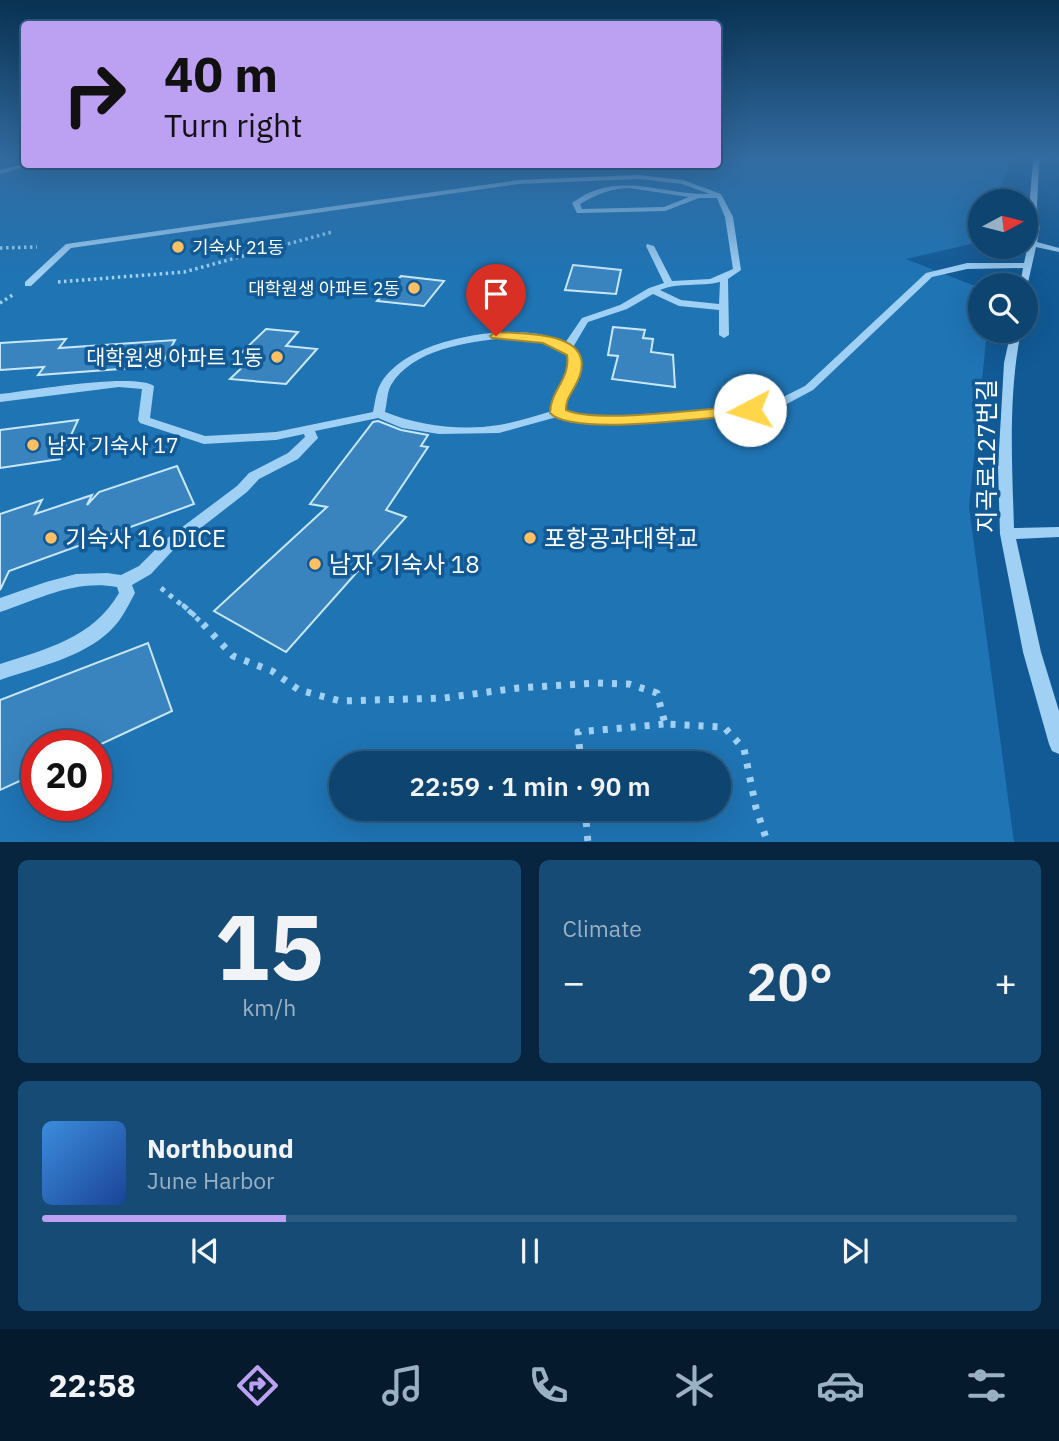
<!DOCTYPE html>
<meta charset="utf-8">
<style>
body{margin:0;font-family:"IBM Plex Sans","Noto Sans KR",sans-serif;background:#164b75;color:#f1f3f6;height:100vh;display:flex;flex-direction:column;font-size:26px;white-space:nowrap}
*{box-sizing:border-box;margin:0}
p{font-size:23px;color:#9ab0c3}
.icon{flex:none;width:38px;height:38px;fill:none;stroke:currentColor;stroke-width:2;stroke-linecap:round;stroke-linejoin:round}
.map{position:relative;height:842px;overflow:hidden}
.panel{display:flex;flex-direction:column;gap:18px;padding:18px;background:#07253e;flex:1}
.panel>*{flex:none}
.hud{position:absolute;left:21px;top:21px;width:700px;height:147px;border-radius:7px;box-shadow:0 7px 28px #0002,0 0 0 2px #2d5c83;background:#bca0f2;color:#111;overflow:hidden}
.needle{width:46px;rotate:83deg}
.tools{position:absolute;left:968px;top:189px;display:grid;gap:14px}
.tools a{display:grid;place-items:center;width:70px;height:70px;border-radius:50%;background:#0d4470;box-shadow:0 7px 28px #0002,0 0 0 2px #2d5c83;font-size:35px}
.speed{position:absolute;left:21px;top:730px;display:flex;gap:14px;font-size:35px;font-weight:700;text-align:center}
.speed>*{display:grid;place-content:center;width:91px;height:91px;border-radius:50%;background:#0d4470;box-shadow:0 7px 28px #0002,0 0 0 2px #2d5c83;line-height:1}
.speed .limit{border:10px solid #d22;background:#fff;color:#111}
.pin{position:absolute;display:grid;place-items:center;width:60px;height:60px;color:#fff;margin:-72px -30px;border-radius:50% 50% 50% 0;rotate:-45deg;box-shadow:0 0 7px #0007}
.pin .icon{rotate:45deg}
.me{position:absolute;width:77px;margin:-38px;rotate:265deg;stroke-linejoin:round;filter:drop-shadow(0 0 5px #0008)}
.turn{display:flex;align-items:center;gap:24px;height:147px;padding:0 28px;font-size:32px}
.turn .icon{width:91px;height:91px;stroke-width:2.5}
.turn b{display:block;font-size:49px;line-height:60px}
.big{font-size:52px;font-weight:600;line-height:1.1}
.panel .tile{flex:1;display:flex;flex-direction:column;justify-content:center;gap:10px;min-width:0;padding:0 24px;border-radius:10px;background:#164b75}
.panel .dial{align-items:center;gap:0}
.dial b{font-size:91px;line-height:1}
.song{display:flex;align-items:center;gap:21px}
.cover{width:84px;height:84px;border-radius:10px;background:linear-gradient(135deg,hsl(210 70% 55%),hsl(220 70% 35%))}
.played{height:7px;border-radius:4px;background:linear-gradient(90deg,#bca0f2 25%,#2d5c83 25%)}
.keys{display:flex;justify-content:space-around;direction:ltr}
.heat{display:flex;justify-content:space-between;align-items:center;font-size:38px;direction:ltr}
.panel .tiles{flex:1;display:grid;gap:18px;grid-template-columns:1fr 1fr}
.tile:last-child{grid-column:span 2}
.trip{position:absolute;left:329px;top:751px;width:402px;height:70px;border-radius:35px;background:#0d4470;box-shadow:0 7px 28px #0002,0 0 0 2px #2d5c83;font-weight:600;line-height:70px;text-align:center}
.tab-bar{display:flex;height:112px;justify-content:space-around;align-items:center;background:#051b2d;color:#9ab0c3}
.tab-bar .icon{width:49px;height:49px}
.tab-bar .on{color:#bca0f2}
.tab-bar b{font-size:32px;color:#f1f3f6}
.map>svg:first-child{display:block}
.green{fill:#1f74b4;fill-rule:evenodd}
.building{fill:#3984bf;stroke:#c8e7fe;stroke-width:2}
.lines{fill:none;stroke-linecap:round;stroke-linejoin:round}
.path-far3{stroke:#a0d0f4;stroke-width:2.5;stroke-dasharray:2 2.5;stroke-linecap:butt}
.path-far2{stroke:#a0d0f4;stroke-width:3.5;stroke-dasharray:2.5 3.5;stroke-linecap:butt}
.path-far1{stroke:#a0d0f4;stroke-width:5;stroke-dasharray:4.5 6;stroke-linecap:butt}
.path{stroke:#a0d0f4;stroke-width:7;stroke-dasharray:5 9;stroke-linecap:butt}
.minor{fill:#a0d0f4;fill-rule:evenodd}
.route{fill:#ffd54a;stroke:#a68a30;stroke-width:2}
.poi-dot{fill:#ffc063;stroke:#115a96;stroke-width:2.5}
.labels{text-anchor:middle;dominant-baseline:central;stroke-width:7;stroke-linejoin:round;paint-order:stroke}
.far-poi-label{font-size:18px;fill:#fff;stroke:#115a96;text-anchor:start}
.poi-label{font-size:21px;fill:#fff;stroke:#115a96;text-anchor:end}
.near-street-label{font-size:24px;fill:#fff;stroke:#115a96}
.near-poi-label{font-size:24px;fill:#fff;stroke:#115a96;text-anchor:start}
</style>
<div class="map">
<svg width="1059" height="843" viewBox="0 0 1059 843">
<rect width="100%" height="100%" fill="#115a96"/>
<!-- green -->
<path class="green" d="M0,157H24V164H718V157L1012,158L995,201H980L979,242L906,259L980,288V331H987L969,507L1014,842H0ZM37,746H96V805H37ZM341,763H719V808H341Z"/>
<!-- building -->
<g class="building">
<polygon points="573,265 621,270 616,294 565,290"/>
<polygon points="401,276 444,281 424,306 377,301"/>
<polygon points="613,327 645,330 643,338 653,339 651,352 673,355 675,387 612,379 618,356 608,355"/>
<polygon points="266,329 298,332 286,346 317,349 286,384 230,379 252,358 238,356"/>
<polygon points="66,339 59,348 175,340 161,366 38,375 44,367 0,370 0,343"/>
<polygon points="78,420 60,459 0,468 0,430"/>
<polygon points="378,421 401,430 428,435 421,446 428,447 386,510 406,517 286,652 214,611 327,507 310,504 373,422"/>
<polygon points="177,466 194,504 9,571 0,590 0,514 42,500 35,514 92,495 87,505 99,492"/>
<polygon points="148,643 172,711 97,746 37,746 37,773 0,790 0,700"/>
</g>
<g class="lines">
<!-- path-far3 -->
<polyline class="path-far3" points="329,233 332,232"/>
<!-- path-far2 -->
<g class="path-far2">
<polyline points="0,248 37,247"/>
<polyline points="58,282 184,272 332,232"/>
<polyline points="0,303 14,294"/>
</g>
<!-- path-far1 -->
<g class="path-far1">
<polyline points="161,588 183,606"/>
<polyline points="195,616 184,606 205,626"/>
</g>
<!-- path -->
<g class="path">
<polyline points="203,624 233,656 272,671 299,690 340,701 444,698 518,688 596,683 629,684 657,693 665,724 724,727 744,749 756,808 766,838 763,843"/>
<polyline points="581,763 578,732 665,724"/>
<polyline points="585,808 588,843"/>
</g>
<!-- minor -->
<g class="minor">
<path d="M1037,157H1043L1039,162L1037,208L1040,227L1037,242L1059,248V252L1036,247L1027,287L1020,285L1023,268L967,269L932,277L813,390L783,406L740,415L631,423L595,424L567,421L557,417L499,433L439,434L402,428L378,418L315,431L318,438L298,459L259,479L247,492L175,548L151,574L132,585L135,593C128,606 122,619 111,630C82,658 37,667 0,680V664C46,649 93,638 119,593L117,587C75,579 39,599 0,612V598L46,582L76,574L107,573L121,575L139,566L165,540L237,486L249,473L288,453L305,437L304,434L276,440L204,444L140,423L138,420L142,389L119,387L0,402V394C28,391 135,372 154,386L150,418L205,436L276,432L373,412C375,403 376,392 380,385C403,341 495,326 539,334C548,336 557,340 565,343L582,318L620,305L649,288L664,283L646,246L647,244L654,246L672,281L710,279L733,269L725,217L717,198H699L665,211L580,213H577L572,203C617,169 660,195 710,194L682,184L639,179L518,184L71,248L31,286H25V282L66,244L518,180L639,175L683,180L721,194L733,217L741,270L728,279L729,335L724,338L719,335V310L679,306L653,294L627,309L588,322L572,349L581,359C580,378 567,393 564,411L595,416L631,415L740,407L779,399L805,386L926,273L967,263H1024L1032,227L1029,208L1033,162ZM629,188L689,197L664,207L582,209L580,204C597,194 610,189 629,188ZM720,282L719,304L681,300L660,290C679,282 700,287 720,282ZM505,338C533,340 551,338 571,360C568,378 555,392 552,411C535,416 517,422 499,425C461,431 420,426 385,412C387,404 387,392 391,385C413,349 467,342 505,338Z"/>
<polygon points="24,164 34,164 0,174 0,170"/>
<path d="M1011,331H1021C1008,395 1012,463 1014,528L1059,527V537L1016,539L1041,652L1059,711V754L1052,751L1049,744L1023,652L1000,534L998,467L1004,363Z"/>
</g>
</g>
<!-- sky -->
<linearGradient id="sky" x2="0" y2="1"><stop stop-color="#093252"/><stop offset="0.57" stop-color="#326ba0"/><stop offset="1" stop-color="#326ba0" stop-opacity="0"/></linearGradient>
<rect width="1059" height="275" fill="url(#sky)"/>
<!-- route -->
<path class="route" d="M496,332C524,334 594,331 580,375C576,388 565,398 566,410C597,424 711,408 750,405L757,410L750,414C714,417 572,437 550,413C550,391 571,378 567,355L543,343L492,338L490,336Z"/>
<!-- markers -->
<g class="poi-dot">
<circle cx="178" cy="247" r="7"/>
<circle cx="414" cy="288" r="7"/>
<circle cx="277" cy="357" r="7"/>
<circle cx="33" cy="445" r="7"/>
<circle cx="51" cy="538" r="7"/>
<circle cx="530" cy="538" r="7"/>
<circle cx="315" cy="564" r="7"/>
</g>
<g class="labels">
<!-- far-poi labels -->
<g class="far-poi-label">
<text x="192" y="247">기숙사 21동</text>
<text x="400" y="288" text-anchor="end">대학원생 아파트 2동</text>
</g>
<!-- poi labels -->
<g class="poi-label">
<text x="263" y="357">대학원생 아파트 1동</text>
<text x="47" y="445" text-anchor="start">남자 기숙사 17</text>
</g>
<!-- near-street labels -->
<g class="near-street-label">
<text transform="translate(986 456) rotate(-90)">지곡로127번길</text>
</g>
<!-- near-poi labels -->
<g class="near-poi-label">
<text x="65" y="538">기숙사 16 DICE</text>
<text x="544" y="538">포항공과대학교</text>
<text x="329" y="564">남자 기숙사 18</text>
</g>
</g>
</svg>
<div class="tools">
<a><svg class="needle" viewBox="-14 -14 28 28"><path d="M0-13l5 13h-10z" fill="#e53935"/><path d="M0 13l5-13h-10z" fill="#9ab0c3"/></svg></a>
<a><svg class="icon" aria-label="search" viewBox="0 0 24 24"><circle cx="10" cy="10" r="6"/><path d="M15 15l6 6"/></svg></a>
</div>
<div class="speed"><div class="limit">20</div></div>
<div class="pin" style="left:496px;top:336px;background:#d93025"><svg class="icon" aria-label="arrive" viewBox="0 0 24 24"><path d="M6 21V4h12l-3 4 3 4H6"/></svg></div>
<svg class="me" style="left:750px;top:410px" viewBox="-20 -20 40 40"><circle r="19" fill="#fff"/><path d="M0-13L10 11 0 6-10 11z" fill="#ffd54a"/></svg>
<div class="trip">22:59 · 1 min · 90 m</div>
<div class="hud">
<div class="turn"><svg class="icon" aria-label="right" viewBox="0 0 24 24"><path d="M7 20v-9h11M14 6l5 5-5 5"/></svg><div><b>40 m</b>Turn right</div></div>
</div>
</div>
<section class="panel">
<div class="tiles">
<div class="tile dial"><b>15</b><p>km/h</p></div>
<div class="tile"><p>Climate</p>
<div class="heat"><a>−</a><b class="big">20°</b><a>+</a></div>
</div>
<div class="tile">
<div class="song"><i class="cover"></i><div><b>Northbound</b><p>June Harbor</p></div></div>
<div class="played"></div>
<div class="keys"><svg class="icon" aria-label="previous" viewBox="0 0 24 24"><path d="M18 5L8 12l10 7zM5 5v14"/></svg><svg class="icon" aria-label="pause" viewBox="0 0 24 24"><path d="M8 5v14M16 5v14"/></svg><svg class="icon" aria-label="next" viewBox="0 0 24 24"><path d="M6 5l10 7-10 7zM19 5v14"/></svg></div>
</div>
</div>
</section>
<nav class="tab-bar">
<b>22:58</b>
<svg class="icon on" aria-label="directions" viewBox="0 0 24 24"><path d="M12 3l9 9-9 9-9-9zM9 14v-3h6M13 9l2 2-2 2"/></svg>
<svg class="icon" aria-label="music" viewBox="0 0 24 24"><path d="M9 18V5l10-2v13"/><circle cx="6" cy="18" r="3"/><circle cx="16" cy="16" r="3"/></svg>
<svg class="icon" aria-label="phone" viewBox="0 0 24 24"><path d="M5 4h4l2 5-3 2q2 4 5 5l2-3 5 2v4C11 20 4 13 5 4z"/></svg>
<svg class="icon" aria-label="climate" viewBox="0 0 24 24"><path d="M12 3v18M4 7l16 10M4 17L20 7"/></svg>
<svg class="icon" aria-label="car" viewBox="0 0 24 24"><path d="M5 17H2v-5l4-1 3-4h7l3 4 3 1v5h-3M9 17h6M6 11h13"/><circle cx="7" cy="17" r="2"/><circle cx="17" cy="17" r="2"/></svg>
<svg class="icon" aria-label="filters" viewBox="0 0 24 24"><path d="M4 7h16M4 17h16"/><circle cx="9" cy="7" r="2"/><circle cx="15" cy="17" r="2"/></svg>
</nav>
